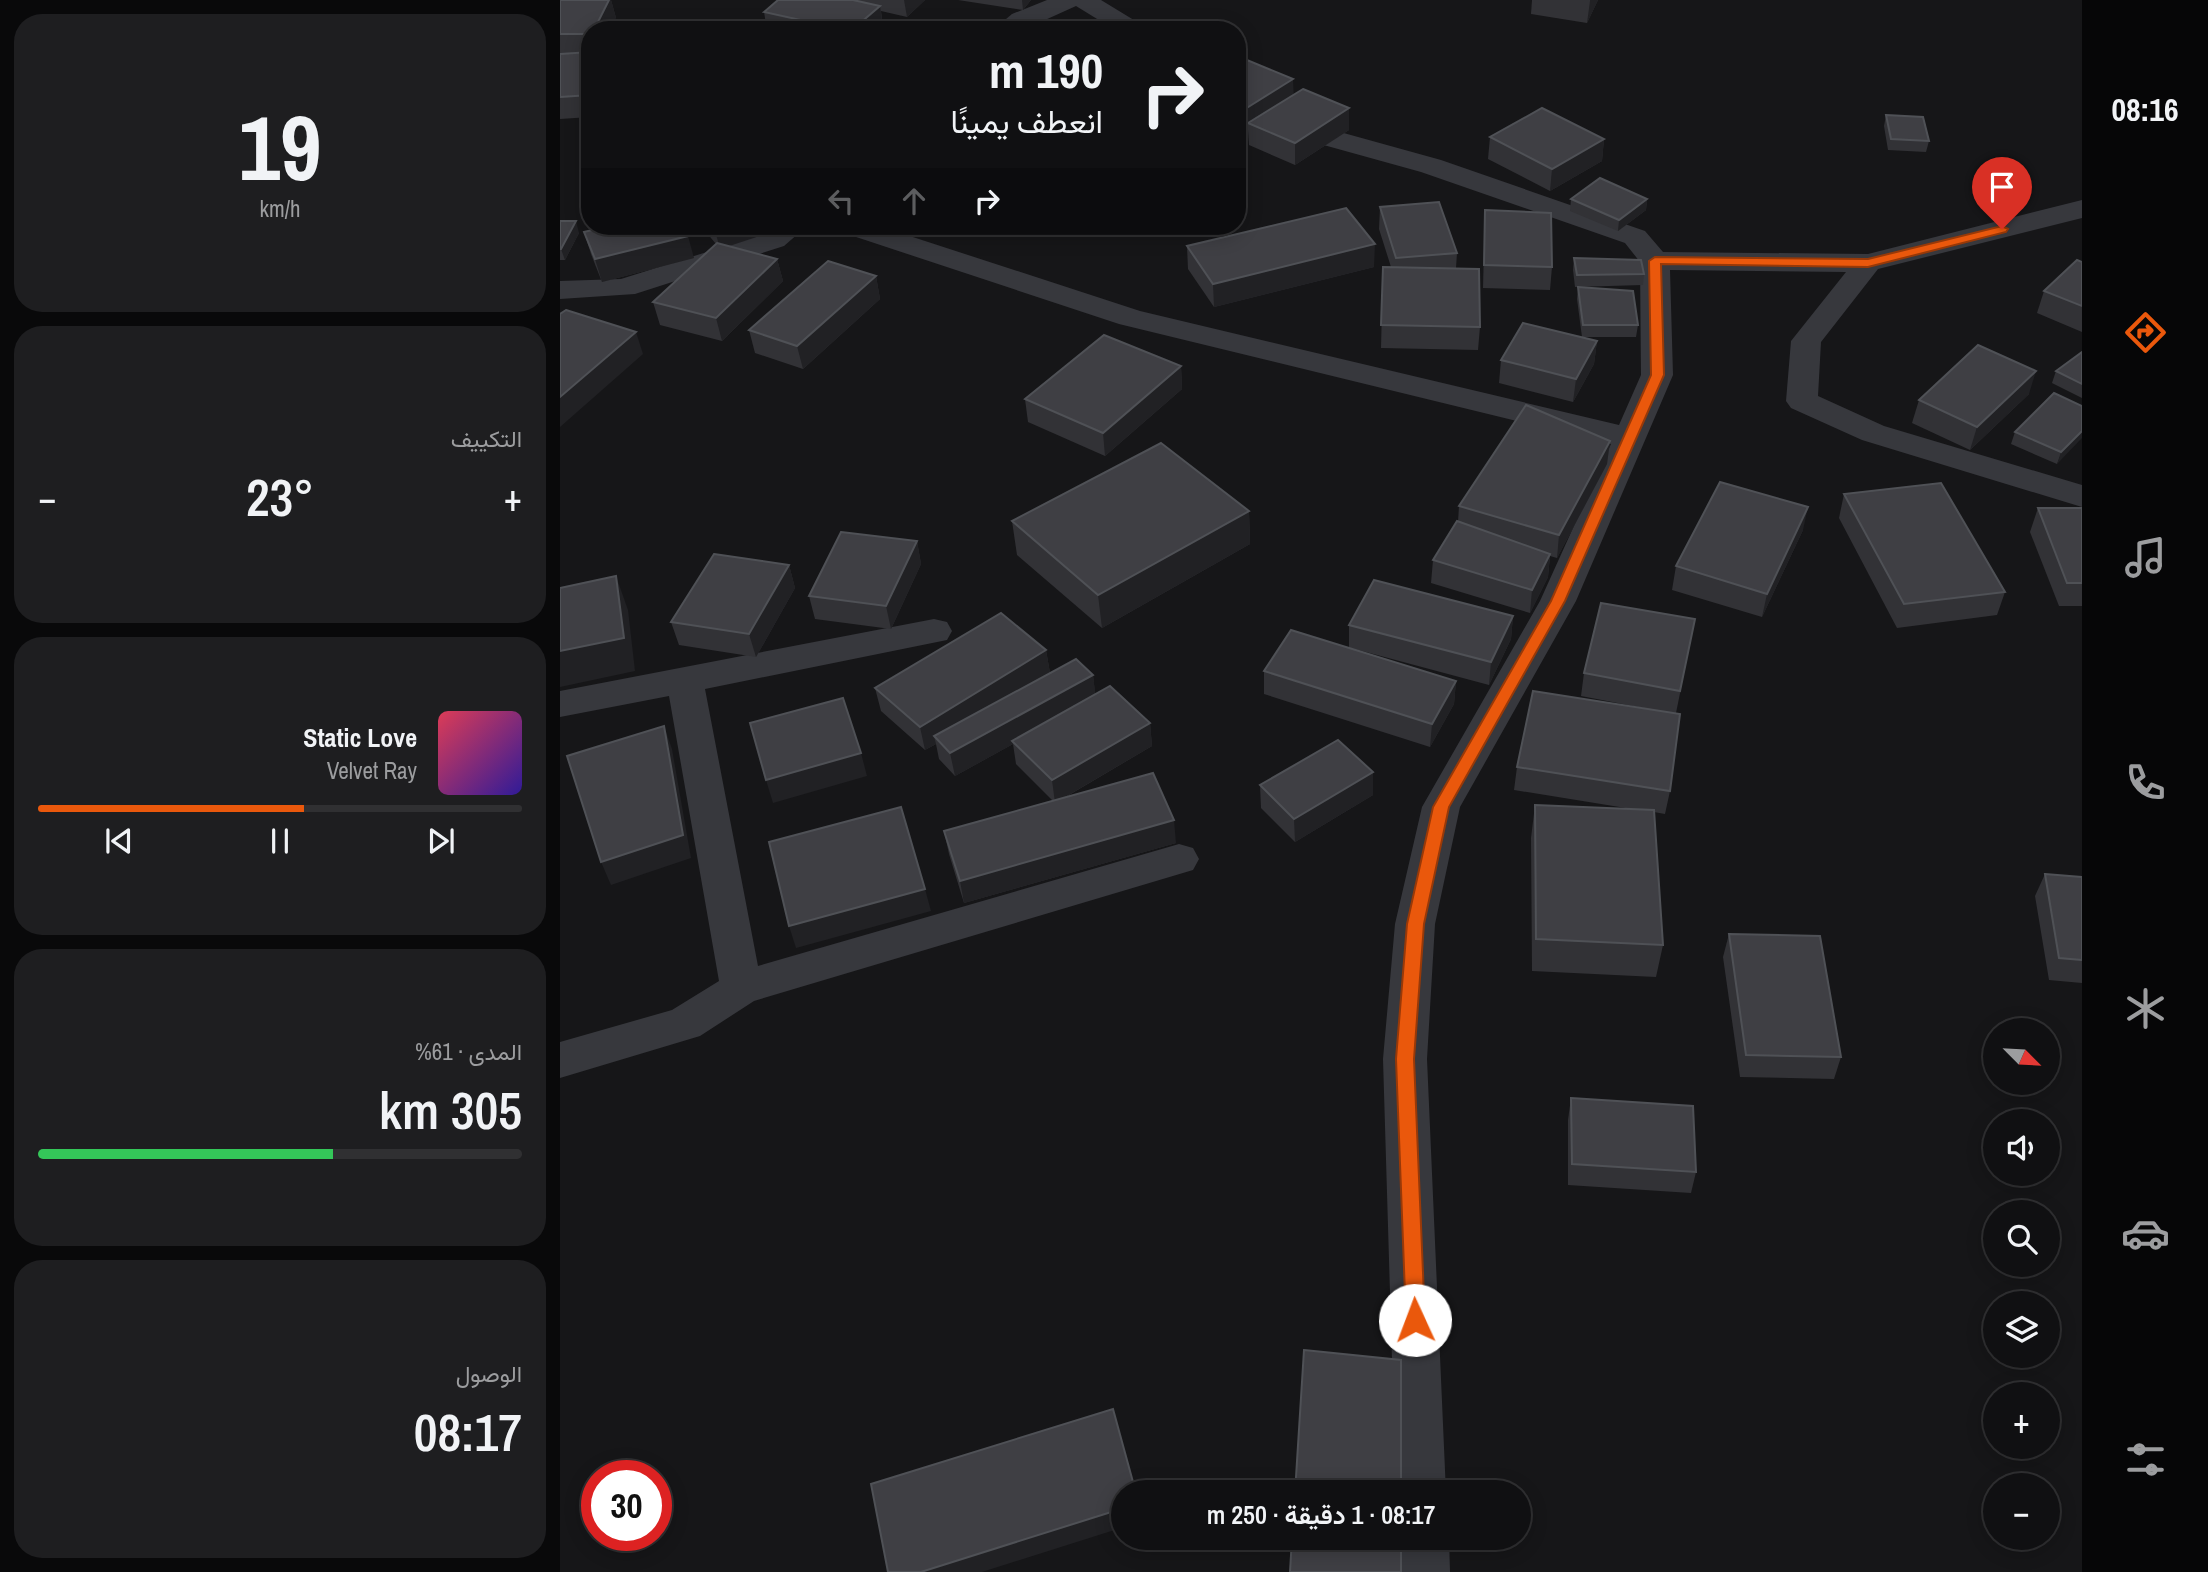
<!DOCTYPE html>
<html lang="ar">
<meta charset="utf-8">
<style>
body{margin:0;font-family:"Archivo Narrow",Vazirmatn,sans-serif;background:#1e1e20;color:#f1f3f6;direction:rtl;height:100vh;display:flex;flex-direction:column;font-size:26px;white-space:nowrap}
*{box-sizing:border-box;margin:0}
p{font-size:23px;color:#9c9d9f}
.icon{flex:none;width:38px;height:38px;fill:none;stroke:currentColor;stroke-width:2;stroke-linecap:round;stroke-linejoin:round}
.map{position:relative;flex:1;overflow:hidden;direction:ltr}
.drawer{display:flex;flex-direction:column;gap:14px;padding:14px;background:#09090a;width:560px}
.drawer>*{flex:none}
.top-card{position:absolute;left:21px;top:21px;width:665px;height:214px;border-radius:28px;box-shadow:0 4px 18px #0003,0 0 0 2px #303032;direction:rtl;background:#101012;color:#f1f3f6;overflow:hidden}
.needle{width:46px;rotate:114deg}
.fabs{position:absolute;left:1423px;top:1018px;display:grid;gap:14px}
.fabs a{display:grid;place-items:center;width:77px;height:77px;border-radius:50%;background:#101012;box-shadow:0 4px 18px #0003,0 0 0 2px #303032;font-size:35px}
.speed{position:absolute;left:21px;top:1460px;display:flex;gap:14px;font-size:35px;font-weight:700;text-align:center}
.speed>*{display:grid;place-content:center;width:91px;height:91px;border-radius:50%;background:#101012;box-shadow:0 4px 18px #0003,0 0 0 2px #303032;line-height:1}
.speed .limit{border:10px solid #d22;background:#fff;color:#111}
.pin{position:absolute;display:grid;place-items:center;width:60px;height:60px;color:#fff;margin:-72px -30px;border-radius:50% 50% 50% 0;rotate:-45deg;box-shadow:0 0 7px #0007}
.pin .icon{rotate:45deg}
.me{position:absolute;width:77px;margin:-38px;rotate:358deg;stroke-linejoin:round;filter:drop-shadow(0 0 5px #0008)}
.turn{display:flex;align-items:center;gap:24px;height:147px;padding:0 28px;font-size:32px}
.turn .icon{width:91px;height:91px;stroke-width:2.5}
.turn b{display:block;font-size:49px;line-height:60px}
.lanes{display:flex;align-items:center;height:66px;padding:0 28px;background:#0003;justify-content:center;gap:35px;direction:ltr}
.lanes .off{opacity:.35}
.big{font-size:52px;font-weight:600;line-height:1.1}
.drawer .tile{flex:1;display:flex;flex-direction:column;justify-content:center;gap:10px;min-width:0;padding:0 24px;border-radius:28px;background:#1e1e20}
.drawer .dial{align-items:center;gap:0}
.dial b{font-size:91px;line-height:1}
.song{display:flex;align-items:center;gap:21px}
.cover{width:84px;height:84px;border-radius:10px;background:linear-gradient(135deg,hsl(350 70% 55%),hsl(250 70% 35%))}
.played{height:7px;border-radius:4px;background:linear-gradient(90deg,#ea580c 55%,#303032 55%)}
.keys{display:flex;justify-content:space-around;direction:ltr}
.heat{display:flex;justify-content:space-between;align-items:center;font-size:38px;direction:ltr}
.charge{height:10px;border-radius:5px;background:linear-gradient(90deg,#34c759 61%,#303032 0)}
.trip{position:absolute;left:551px;top:1480px;width:420px;height:70px;border-radius:35px;background:#101012;box-shadow:0 4px 18px #0003,0 0 0 2px #303032;font-weight:600;line-height:70px;text-align:center;direction:rtl}
main{display:flex;flex:1;min-height:0}
.menu{display:flex;flex-direction:column;width:126px;justify-content:space-around;align-items:center;background:#060607;color:#9c9d9f}
.menu .icon{width:49px;height:49px}
.menu .on{color:#ea580c}
.menu b{font-size:32px;color:#f1f3f6}
.map>svg:first-child{display:block}
.lines{fill:none;stroke-linecap:round;stroke-linejoin:round}
.minor{fill:#37383d;fill-rule:evenodd}
.wall{fill:#323236}
.shaded-wall{fill:#212124}
.building{fill:#3f3f44;stroke:#4f5156;stroke-width:2}
.route{fill:#ea580c;stroke:#983908;stroke-width:2}
</style>
<main>
<nav class="menu">
<b>08:16</b>
<svg class="icon on" aria-label="directions" viewBox="0 0 24 24"><path d="M12 3l9 9-9 9-9-9zM9 14v-3h6M13 9l2 2-2 2"/></svg>
<svg class="icon" aria-label="music" viewBox="0 0 24 24"><path d="M9 18V5l10-2v13"/><circle cx="6" cy="18" r="3"/><circle cx="16" cy="16" r="3"/></svg>
<svg class="icon" aria-label="phone" viewBox="0 0 24 24"><path d="M5 4h4l2 5-3 2q2 4 5 5l2-3 5 2v4C11 20 4 13 5 4z"/></svg>
<svg class="icon" aria-label="climate" viewBox="0 0 24 24"><path d="M12 3v18M4 7l16 10M4 17L20 7"/></svg>
<svg class="icon" aria-label="car" viewBox="0 0 24 24"><path d="M5 17H2v-5l4-1 3-4h7l3 4 3 1v5h-3M9 17h6M6 11h13"/><circle cx="7" cy="17" r="2"/><circle cx="17" cy="17" r="2"/></svg>
<svg class="icon" aria-label="filters" viewBox="0 0 24 24"><path d="M4 7h16M4 17h16"/><circle cx="9" cy="7" r="2"/><circle cx="15" cy="17" r="2"/></svg>
</nav>
<div class="map">
<svg width="1522" height="1572" viewBox="0 0 1522 1572">
<rect width="100%" height="100%" fill="#161618"/>
<g class="lines">
<!-- minor -->
<g class="minor">
<polygon points="487,0 541,0 582,25 586,30 555,30 516,6 463,30 433,30 452,14"/>
<polygon points="677,67 711,79 780,132 881,160 1085,231 1103,252 1308,254 1522,200 1522,218 1318,269 1261,342 1258,396 1324,426 1522,485 1522,507 1302,440 1231,408 1226,401 1231,341 1286,272 1110,270 1113,375 1016,601 900,807 875,924 867,1059 886,1493 836,1493 823,1059 835,924 862,807 980,601 1051,444 559,324 281,232 277,226 319,226 580,311 1059,425 1081,375 1080,262 1065,243 861,172 760,144 693,91 677,84"/>
<polygon points="215,226 247,226 224,246 75,294 0,299 0,281 61,279 204,234"/>
<polygon points="374,619 387,622 392,631 387,640 145,689 198,966 619,844 633,848 639,859 633,870 194,1001 140,1036 0,1078 0,1042 112,1010 159,981 109,696 0,717 0,691"/>
<polygon points="837,1538 889,1538 890,1572 838,1572"/>
</g>
</g>
<!-- wall -->
<g class="wall">
<polygon points="0,0 51,0 56,18 30,30 30,117 0,119"/>
<polygon points="218,0 365,0 347,17 321,11 323,27 320,30 207,30 204,12"/>
<polygon points="398,0 471,0 463,10"/>
<polygon points="972,0 1038,0 1027,23 971,14"/>
<polygon points="677,61 733,79 733,95 789,108 789,130 735,165 689,145 688,130 677,137"/>
<polygon points="1326,115 1369,141 1366,152 1328,150 1324,126"/>
<polygon points="930,137 1044,139 1042,161 990,191 928,159"/>
<polygon points="1011,199 1087,199 1086,210 1058,231 1010,211"/>
<polygon points="820,207 897,253 896,268 920,327 918,350 821,348 823,267 831,267 819,229"/>
<polygon points="925,210 992,267 990,290 923,288"/>
<polygon points="0,221 19,233 5,260 0,260"/>
<polygon points="141,226 217,226 218,230 169,246 217,259 223,281 162,341 100,325 93,302 156,244"/>
<polygon points="367,226 386,226 381,230"/>
<polygon points="24,232 134,258 42,282 31,254"/>
<polygon points="627,246 814,267 654,307 628,269"/>
<polygon points="1014,258 1084,274 1083,285 1015,287 1013,270"/>
<polygon points="1522,262 1522,332 1477,313 1484,291"/>
<polygon points="316,276 320,299 243,369 195,353 189,330"/>
<polygon points="1018,287 1078,325 1076,337 1022,337 1017,299"/>
<polygon points="1037,341 1034,364 1013,402 939,383 941,360"/>
<polygon points="1522,352 1522,398 1492,383 1496,371"/>
<polygon points="621,366 622,389 545,456 468,422 465,399"/>
<polygon points="1469,394 1410,450 1352,423 1359,400"/>
<polygon points="1522,406 1497,464 1451,444 1455,432"/>
<polygon points="1050,441 1047,464 997,558 990,556 988,577 970,613 871,583 873,560 898,522 899,506"/>
<polygon points="1284,494 1445,592 1437,615 1337,628 1279,518"/>
<polygon points="1478,508 1522,508 1522,606 1499,606 1470,532"/>
<polygon points="689,511 690,544 542,628 457,555 452,521"/>
<polygon points="1243,530 1202,617 1112,590 1116,566"/>
<polygon points="357,541 361,564 331,629 255,619 249,596"/>
<polygon points="229,565 235,588 196,657 119,645 111,622"/>
<polygon points="953,616 951,639 929,685 791,648 896,681 894,704 870,747 704,694 704,671 789,648 789,625"/>
<polygon points="1135,619 1116,713 1110,791 1105,814 1094,812 1103,945 1096,977 972,971 971,838 975,805 1078,810 954,790 957,767 1094,710 1021,696 1024,673"/>
<polygon points="486,650 490,673 533,675 535,694 590,723 592,746 504,798 616,843 404,903 389,854 384,831 493,801 456,764 453,744 395,776 379,759 376,744 365,750 321,711 315,688"/>
<polygon points="700,785 813,795 735,842 701,808"/>
<polygon points="1485,874 1522,877 1522,983 1489,980 1475,896"/>
<polygon points="1169,934 1281,1057 1274,1079 1180,1077 1163,957"/>
<polygon points="1011,1098 1136,1172 1131,1193 1008,1185 1008,1120"/>
</g>
<!-- shaded-wall -->
<g class="shaded-wall">
<polygon points="49,0 51,0 56,18 50,30 34,30"/>
<polygon points="344,0 365,0 347,17"/>
<polygon points="462,0 471,0 463,10"/>
<polygon points="1030,0 1038,0 1027,23 1030,1"/>
<polygon points="320,6 323,27 320,30 292,30"/>
<polygon points="733,79 734,101 688,123 688,130 677,137 677,114"/>
<polygon points="789,108 789,130 735,165 735,143"/>
<polygon points="1044,139 1042,161 990,191 992,169"/>
<polygon points="1087,199 1086,210 1058,231 1059,220"/>
<polygon points="16,221 19,233 5,260 1,249"/>
<polygon points="158,226 217,226 218,230 160,249 154,227"/>
<polygon points="128,236 134,258 42,282 35,259"/>
<polygon points="815,244 814,267 654,307 653,284"/>
<polygon points="217,259 223,281 162,341 156,318"/>
<polygon points="316,276 320,299 243,369 237,346"/>
<polygon points="76,332 83,354 0,427 0,397"/>
<polygon points="1037,341 1034,364 1013,402 1016,379"/>
<polygon points="621,366 622,389 545,456 543,433"/>
<polygon points="1476,371 1469,394 1410,450 1417,427"/>
<polygon points="1522,431 1522,438 1497,464 1501,452"/>
<polygon points="1050,441 1047,464 997,558 999,535"/>
<polygon points="1248,507 1243,530 1202,617 1207,594"/>
<polygon points="689,511 690,544 542,628 538,595"/>
<polygon points="357,541 361,564 331,629 326,606"/>
<polygon points="990,554 988,577 970,613 972,590"/>
<polygon points="229,565 235,588 196,657 189,634"/>
<polygon points="56,576 68,610 75,671 0,687 0,651"/>
<polygon points="953,616 951,639 929,685 931,662"/>
<polygon points="486,650 490,673 374,736 376,744 365,750 360,727"/>
<polygon points="533,675 536,698 452,741 453,744 395,776 390,753"/>
<polygon points="896,681 894,704 870,747 872,724"/>
<polygon points="590,723 592,746 495,803 492,780"/>
<polygon points="104,726 112,749 131,858 51,885 41,862"/>
<polygon points="301,753 307,776 213,803 206,780"/>
<polygon points="813,772 813,795 735,842 734,819"/>
<polygon points="614,820 616,843 404,903 400,881"/>
<polygon points="365,889 371,911 236,948 229,926"/>
<polygon points="564,1508 564,1527 422,1572 361,1572"/>
</g>
<!-- building -->
<g class="building">
<polygon points="0,0 49,0 34,30 30,30 30,34 0,34"/>
<polygon points="218,0 293,0 320,6 292,30 286,30 204,12"/>
<polygon points="30,52 30,95 0,97 0,54"/>
<polygon points="682,58 733,79 677,114 677,61"/>
<polygon points="743,89 789,108 735,143 688,123"/>
<polygon points="982,108 1044,139 992,169 930,137"/>
<polygon points="1326,115 1363,117 1369,141 1331,139"/>
<polygon points="1040,178 1087,199 1059,220 1011,199"/>
<polygon points="879,202 897,253 836,258 820,207"/>
<polygon points="786,208 815,244 653,284 627,246"/>
<polygon points="925,210 991,213 992,267 924,265"/>
<polygon points="0,221 16,221 1,249 0,249"/>
<polygon points="49,226 122,226 128,236 35,259 24,232"/>
<polygon points="157,243 217,259 156,318 93,302"/>
<polygon points="1014,258 1081,260 1084,274 1017,275"/>
<polygon points="1517,260 1522,262 1522,306 1484,291"/>
<polygon points="268,261 316,276 237,346 189,330"/>
<polygon points="823,267 919,269 920,327 821,325"/>
<polygon points="1018,287 1073,291 1078,325 1023,325"/>
<polygon points="6,310 76,332 0,397 0,314"/>
<polygon points="963,323 1037,341 1016,379 941,360"/>
<polygon points="544,335 621,366 543,433 465,399"/>
<polygon points="1418,345 1476,371 1417,427 1359,400"/>
<polygon points="1522,352 1522,384 1496,371"/>
<polygon points="1494,393 1522,406 1522,431 1501,452 1455,432"/>
<polygon points="966,405 1050,441 999,535 899,506"/>
<polygon points="601,443 689,511 538,595 452,521"/>
<polygon points="1160,482 1248,507 1207,594 1116,566"/>
<polygon points="1381,483 1445,592 1344,604 1284,494"/>
<polygon points="1478,508 1522,508 1522,583 1507,583"/>
<polygon points="897,521 990,554 972,590 873,560"/>
<polygon points="281,532 357,541 326,606 249,596"/>
<polygon points="154,554 229,565 189,634 111,622"/>
<polygon points="56,576 64,638 0,651 0,588"/>
<polygon points="814,580 953,616 931,662 789,625"/>
<polygon points="1041,603 1135,619 1120,691 1024,673"/>
<polygon points="441,613 486,650 360,727 315,688"/>
<polygon points="731,630 896,681 872,724 704,671"/>
<polygon points="516,659 533,675 390,753 374,736"/>
<polygon points="550,686 590,723 492,780 452,741"/>
<polygon points="973,691 1120,714 1110,791 957,767"/>
<polygon points="283,698 301,753 206,780 190,723"/>
<polygon points="104,726 123,835 41,862 7,756"/>
<polygon points="778,740 813,772 734,819 700,785"/>
<polygon points="593,773 614,820 400,881 384,831"/>
<polygon points="975,805 1094,810 1103,945 976,939"/>
<polygon points="341,807 365,889 229,926 209,842"/>
<polygon points="1485,874 1522,877 1522,960 1499,958"/>
<polygon points="1169,934 1260,936 1281,1057 1186,1055"/>
<polygon points="1011,1098 1133,1106 1136,1172 1012,1164"/>
<polygon points="744,1350 841,1360 841,1493 735,1493"/>
<polygon points="553,1409 576,1493 564,1493 564,1508 361,1572 328,1572 311,1484"/>
<polygon points="732,1538 841,1538 841,1572 730,1572"/>
</g>
<!-- route -->
<polygon class="route" points="1442,226 1448,229 1446,232 1308,267 1101,264 1104,375 1005,601 889,807 864,924 854,1059 865,1320 862,1327 855,1329 848,1327 846,1320 836,1059 847,924 873,807 991,601 1091,375 1089,261 1095,257 1308,259"/>
</svg>
<div class="fabs">
<a><svg class="needle" viewBox="-14 -14 28 28"><path d="M0-13l5 13h-10z" fill="#e53935"/><path d="M0 13l5-13h-10z" fill="#9c9d9f"/></svg></a>
<a><svg class="icon" aria-label="sound" viewBox="0 0 24 24"><path d="M4 9h4l5-4v14l-5-4H4zM17 9q2 3 0 6"/></svg></a>
<a><svg class="icon" aria-label="search" viewBox="0 0 24 24"><circle cx="10" cy="10" r="6"/><path d="M15 15l6 6"/></svg></a>
<a><svg class="icon" aria-label="layers" viewBox="0 0 24 24"><path d="M12 4l9 5-9 5-9-5zM3 14l9 5 9-5"/></svg></a>
<a>+</a>
<a>−</a>
</div>
<div class="speed"><div class="limit">30</div></div>
<div class="pin" style="left:1442px;top:229px;background:#d93025"><svg class="icon" aria-label="arrive" viewBox="0 0 24 24"><path d="M6 21V4h12l-3 4 3 4H6"/></svg></div>
<svg class="me" style="left:855px;top:1320px" viewBox="-20 -20 40 40"><circle r="19" fill="#fff"/><path d="M0-13L10 11 0 6-10 11z" fill="#ea580c"/></svg>
<div class="trip">08:17 · 1 دقيقة · 250 m</div>
<div class="top-card">
<div class="turn"><svg class="icon" aria-label="right" viewBox="0 0 24 24"><path d="M7 20v-9h11M14 6l5 5-5 5"/></svg><div><b>190 m</b>انعطف يمينًا</div></div>
<div class="lanes"><svg class="icon off" aria-label="left" viewBox="0 0 24 24"><path d="M17 20v-9H6M10 6l-5 5 5 5"/></svg><svg class="icon off" aria-label="ahead" viewBox="0 0 24 24"><path d="M12 20V5M6 11l6-6 6 6"/></svg><svg class="icon" aria-label="right" viewBox="0 0 24 24"><path d="M7 20v-9h11M14 6l5 5-5 5"/></svg></div>
</div>
</div>
<section class="drawer">
<div class="tile dial"><b>19</b><p>km/h</p></div>
<div class="tile"><p>التكييف</p>
<div class="heat"><a>−</a><b class="big">23°</b><a>+</a></div>
</div>
<div class="tile">
<div class="song"><i class="cover"></i><div><b>Static Love</b><p>Velvet Ray</p></div></div>
<div class="played"></div>
<div class="keys"><svg class="icon" aria-label="previous" viewBox="0 0 24 24"><path d="M18 5L8 12l10 7zM5 5v14"/></svg><svg class="icon" aria-label="pause" viewBox="0 0 24 24"><path d="M8 5v14M16 5v14"/></svg><svg class="icon" aria-label="next" viewBox="0 0 24 24"><path d="M6 5l10 7-10 7zM19 5v14"/></svg></div>
</div>
<div class="tile"><p>المدى · 61%</p><b class="big">305 km</b><div class="charge"></div></div>
<div class="tile"><p>الوصول</p><b class="big">08:17</b></div>
</section>
</main>
